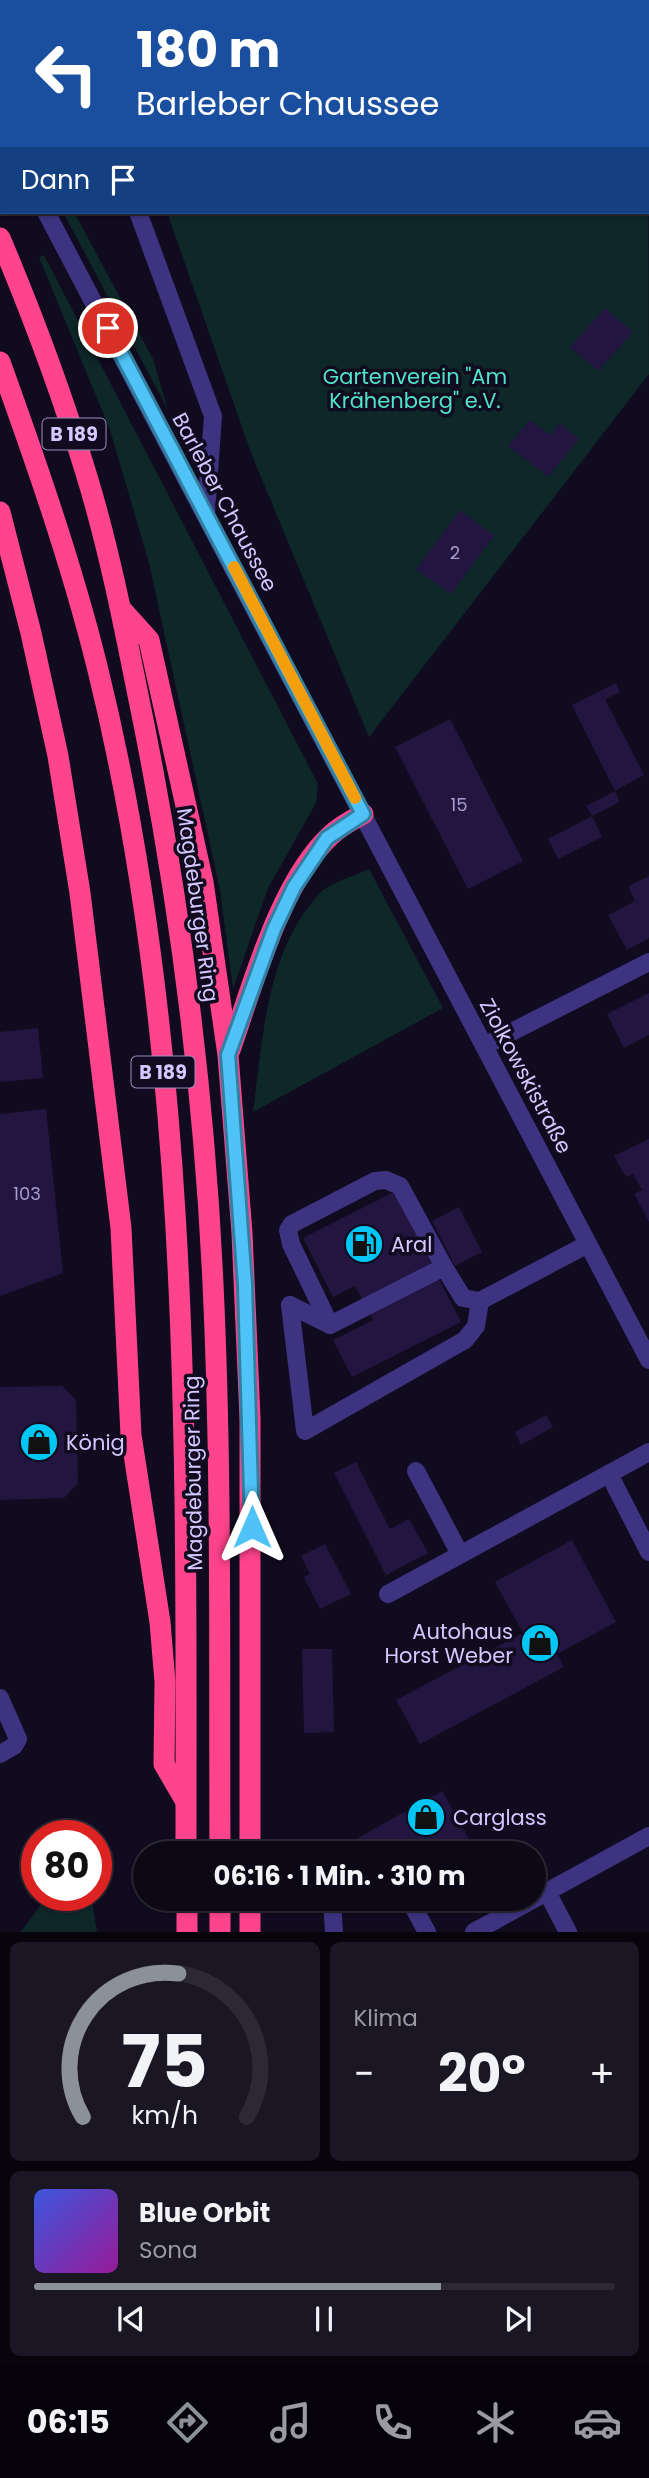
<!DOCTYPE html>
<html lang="de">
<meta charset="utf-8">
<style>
body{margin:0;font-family:Poppins,sans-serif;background:#1a1623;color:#f1f3f6;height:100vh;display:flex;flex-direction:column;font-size:26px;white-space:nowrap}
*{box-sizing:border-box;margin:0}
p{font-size:23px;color:#9a9aa1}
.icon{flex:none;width:38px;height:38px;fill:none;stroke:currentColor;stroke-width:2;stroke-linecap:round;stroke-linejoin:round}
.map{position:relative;height:1932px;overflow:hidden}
.panel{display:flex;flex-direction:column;gap:10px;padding:10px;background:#07040c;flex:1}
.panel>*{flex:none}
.top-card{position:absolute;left:0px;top:0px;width:649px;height:214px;box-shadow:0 2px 5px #0004,0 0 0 2px #2c2935;background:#1a4fa0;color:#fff;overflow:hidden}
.speed{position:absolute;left:21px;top:1820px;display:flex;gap:14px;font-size:35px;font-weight:700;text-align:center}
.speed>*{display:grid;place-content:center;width:91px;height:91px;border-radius:50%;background:#0c0816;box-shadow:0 2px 5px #0004,0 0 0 2px #2c2935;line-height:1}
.speed .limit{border:10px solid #d22;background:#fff;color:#111}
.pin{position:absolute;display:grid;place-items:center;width:60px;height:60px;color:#fff;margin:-30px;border:4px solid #fff;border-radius:50%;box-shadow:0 2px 7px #0007}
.me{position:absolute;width:77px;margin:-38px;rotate:0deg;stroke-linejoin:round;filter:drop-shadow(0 0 5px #0008)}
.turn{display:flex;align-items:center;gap:24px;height:147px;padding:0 21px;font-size:32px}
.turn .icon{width:91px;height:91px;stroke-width:2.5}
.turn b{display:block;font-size:49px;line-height:60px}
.then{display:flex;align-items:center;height:66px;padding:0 21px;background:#0003;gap:14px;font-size:26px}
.big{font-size:52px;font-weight:700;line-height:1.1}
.panel .widget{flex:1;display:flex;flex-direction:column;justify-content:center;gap:10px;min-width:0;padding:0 24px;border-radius:10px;background:#1a1623}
.panel .dial{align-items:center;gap:0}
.dial svg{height:182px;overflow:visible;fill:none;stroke:#2c2935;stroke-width:7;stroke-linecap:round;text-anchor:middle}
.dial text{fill:#f1f3f6;stroke:none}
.song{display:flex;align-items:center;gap:21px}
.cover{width:84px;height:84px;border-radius:10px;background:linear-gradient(135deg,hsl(230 70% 55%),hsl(300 70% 35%))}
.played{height:7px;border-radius:4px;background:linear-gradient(90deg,#8c9099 70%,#2c2935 70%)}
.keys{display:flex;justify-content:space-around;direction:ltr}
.heat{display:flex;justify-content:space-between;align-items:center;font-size:38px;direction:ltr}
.panel .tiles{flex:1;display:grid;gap:10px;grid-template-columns:1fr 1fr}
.widget:last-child{grid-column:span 2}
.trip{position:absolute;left:133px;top:1841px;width:413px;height:70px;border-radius:35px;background:#0c0816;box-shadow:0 2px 5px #0004,0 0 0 2px #2c2935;font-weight:700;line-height:70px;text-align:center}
.tabs{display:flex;height:112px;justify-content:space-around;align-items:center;background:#050309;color:#9a9aa1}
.tabs .icon{width:49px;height:49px}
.tabs .selected{color:#8c9099}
.tabs b{font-size:32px;color:#f1f3f6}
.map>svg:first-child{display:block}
.green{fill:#0e2728}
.building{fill:#221640}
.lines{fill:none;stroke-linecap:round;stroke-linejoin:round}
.minor{stroke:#3d3380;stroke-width:18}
.highway{stroke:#ff438d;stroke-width:21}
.route-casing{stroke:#337fa1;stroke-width:18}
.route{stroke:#4fc3f7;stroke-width:12}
.slow{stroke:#f59e0b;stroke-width:12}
.labels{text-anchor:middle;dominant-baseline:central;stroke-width:7;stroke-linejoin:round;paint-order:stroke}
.number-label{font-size:18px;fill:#a79ccf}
.shield{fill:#100b1e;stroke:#988fbc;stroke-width:2}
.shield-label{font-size:19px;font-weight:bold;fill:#d3c8ff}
.park-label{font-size:21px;fill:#4fe4cb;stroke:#100b1e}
.street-label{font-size:21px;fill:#d3c8ff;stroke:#100b1e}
.poi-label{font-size:21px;fill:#d3c8ff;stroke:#100b1e;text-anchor:start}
</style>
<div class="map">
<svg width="649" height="1932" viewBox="0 0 649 1932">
<rect width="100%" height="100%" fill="#100b1e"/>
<!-- green -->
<g class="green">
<polygon points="128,0 594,0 595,2 125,2"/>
<polygon points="648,71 649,374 369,737 251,453 167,212 648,212"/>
<polygon points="63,212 74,212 153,359 168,410"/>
<polygon points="44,255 318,784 316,803 268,888 233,989 220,890 149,563 110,430 39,257"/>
<path d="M369,869L443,1008L253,1112C263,1038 266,950 320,893C331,882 355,876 369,869Z"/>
<polygon points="48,1895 91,1895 97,1932 21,1932"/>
</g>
<!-- building -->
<g class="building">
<polygon points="605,308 633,332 598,371 570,347"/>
<polygon points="530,420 550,435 560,423 579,439 548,477 508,446"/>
<polygon points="460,510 494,536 451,594 416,569"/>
<polygon points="616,683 620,692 605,699 644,775 615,791 620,802 592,816 602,837 558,859 548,839 592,816 586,806 615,791 572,705"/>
<polygon points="450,719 523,861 468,889 395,747"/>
<polygon points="649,876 649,938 627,950 608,915 635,901 628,886"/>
<polygon points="649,993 649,1035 624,1048 607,1014"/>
<polygon points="38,1028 43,1078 0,1082 0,1032"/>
<polygon points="46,1109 63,1273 0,1296 0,1114"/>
<polygon points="649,1139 649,1222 634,1194 642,1190 633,1174 626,1177 614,1156"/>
<polygon points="394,1192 461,1322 352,1377 333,1340 373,1320 355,1286 333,1297 303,1238"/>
<polygon points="459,1207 482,1252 455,1266 432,1221"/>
<polygon points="62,1386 76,1400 78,1483 64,1498 0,1500 0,1387"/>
<polygon points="546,1415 553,1427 521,1445 515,1432"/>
<polygon points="356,1462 390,1529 409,1519 428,1553 386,1575 334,1473"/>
<polygon points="572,1540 616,1622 557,1654 564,1667 420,1744 396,1700 523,1633 495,1582"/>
<polygon points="325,1544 351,1594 320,1609 304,1577 310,1574 301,1556"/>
<polygon points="302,1649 332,1649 334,1732 304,1733"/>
<polygon points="442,1791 474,1848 465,1853 355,1853 349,1843"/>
</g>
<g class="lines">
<!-- minor -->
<g class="minor">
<polyline points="54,2 57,0"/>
<polyline points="648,4 649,6"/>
<polyline points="0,34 2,33"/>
<polyline points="0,125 2,128"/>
<polyline points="46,212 649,1360"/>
<polyline points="138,212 213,416 206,514"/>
<polyline points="484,1046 649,962"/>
<polyline points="290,1305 305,1431 465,1340 476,1326 480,1301"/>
<polyline points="290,1305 330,1325 444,1267 463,1298 480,1301 588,1244"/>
<polyline points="330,1325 291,1244 288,1230 292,1224 375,1181 386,1180 400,1186 444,1267"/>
<polyline points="416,1471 460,1554"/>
<polyline points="609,1474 649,1552"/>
<polyline points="388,1594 649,1452"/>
<polyline points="0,1698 18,1739 14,1746 0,1754"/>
<polyline points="547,1892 568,1932"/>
<polyline points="332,1899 334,1932"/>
<polyline points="409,1899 427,1932"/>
<polyline points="474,1932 649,1836"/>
</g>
<!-- highway -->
<g class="highway">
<path d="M0,238C32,314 61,391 85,470C108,544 123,620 138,695C178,888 204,1087 213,1284C222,1473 219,1664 220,1853"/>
<path d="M0,362C36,462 71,562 97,666C193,1054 186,1457 186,1853"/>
<polyline points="0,512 31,633 58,756 80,893 121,1228 131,1435 160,1622 165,1682 164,1764 185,1800"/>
<polyline points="121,609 149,640 203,882 228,1055 242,1233 250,1418 250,1853"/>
<path d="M230,1050C253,985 280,882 331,835C340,826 352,820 363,814"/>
<polyline points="187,1899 187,1932"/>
<polyline points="220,1899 220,1932"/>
<polyline points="250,1899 250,1932"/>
</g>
</g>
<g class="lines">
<!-- route casing -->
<g class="route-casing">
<polyline id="route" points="108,328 363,814 327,838 294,887 274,929 228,1055 245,1285 252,1527"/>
</g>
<!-- route -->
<use href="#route" class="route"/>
<!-- slow -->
<polyline class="slow" points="234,567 355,798"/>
</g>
<!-- icons -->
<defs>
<g id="fuel-disc" transform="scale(2.0125)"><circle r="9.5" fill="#00c6f3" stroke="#100b1e"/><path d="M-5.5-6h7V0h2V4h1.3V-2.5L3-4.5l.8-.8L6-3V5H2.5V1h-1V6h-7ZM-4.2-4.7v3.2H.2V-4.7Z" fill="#111"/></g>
<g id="shop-disc" transform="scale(2.0125)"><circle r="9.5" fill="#00c6f3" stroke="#100b1e"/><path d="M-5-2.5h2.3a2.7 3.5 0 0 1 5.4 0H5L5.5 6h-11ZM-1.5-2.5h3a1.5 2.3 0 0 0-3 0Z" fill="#111"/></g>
</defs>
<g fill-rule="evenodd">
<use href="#fuel-disc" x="364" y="1244"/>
<use href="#shop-disc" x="39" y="1442"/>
<use href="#shop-disc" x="540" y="1643"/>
<use href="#shop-disc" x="426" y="1817"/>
</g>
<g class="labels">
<!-- number labels -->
<g class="number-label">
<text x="455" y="552">2</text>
<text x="459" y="804">15</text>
<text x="27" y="1193">103</text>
</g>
<!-- shield labels -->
<g class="shield">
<rect x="42.5" y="418.5" width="63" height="31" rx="5"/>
<rect x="131.5" y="1056.5" width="63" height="31" rx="5"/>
</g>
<g class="shield-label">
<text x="74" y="434">B 189</text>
<text x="163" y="1072">B 189</text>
</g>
<!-- park labels -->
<g class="park-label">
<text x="415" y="376">Gartenverein "Am<tspan x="415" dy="24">Krähenberg" e.V.</tspan></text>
</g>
<!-- street labels -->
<g class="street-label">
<text transform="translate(225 502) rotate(62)">Barleber Chaussee</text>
<text transform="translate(198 905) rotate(82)">Magdeburger Ring</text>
<text transform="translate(526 1076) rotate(62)">Ziolkowskistraße</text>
<text transform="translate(193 1473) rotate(-91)">Magdeburger Ring</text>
</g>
<!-- poi labels -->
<g class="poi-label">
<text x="391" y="1244">Aral</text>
<text x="66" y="1442">König</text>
<text x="513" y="1631" text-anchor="end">Autohaus<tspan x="513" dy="24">Horst Weber</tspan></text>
<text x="453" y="1817">Carglass</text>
</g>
</g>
</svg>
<div class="speed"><div class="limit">80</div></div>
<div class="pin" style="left:108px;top:328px;background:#d93025"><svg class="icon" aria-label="arrive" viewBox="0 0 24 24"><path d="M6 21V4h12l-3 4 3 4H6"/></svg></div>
<svg class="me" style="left:252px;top:1527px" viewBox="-20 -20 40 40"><path d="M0-17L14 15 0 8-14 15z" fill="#4fc3f7" stroke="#fff" stroke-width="4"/></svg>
<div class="trip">06:16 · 1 Min. · 310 m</div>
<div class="top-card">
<div class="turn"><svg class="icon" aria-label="left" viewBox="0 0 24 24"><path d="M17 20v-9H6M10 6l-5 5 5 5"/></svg><div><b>180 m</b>Barleber Chaussee</div></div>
<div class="then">Dann<svg class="icon" aria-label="arrive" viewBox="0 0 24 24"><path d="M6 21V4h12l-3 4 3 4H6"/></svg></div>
</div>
</div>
<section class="panel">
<div class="tiles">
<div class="widget dial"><svg viewBox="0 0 100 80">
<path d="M14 69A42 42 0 1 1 86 69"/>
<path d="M14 69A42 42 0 0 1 56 6" stroke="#8c9099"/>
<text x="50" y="56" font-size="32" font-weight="700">75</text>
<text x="50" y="72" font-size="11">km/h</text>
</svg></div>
<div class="widget"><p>Klima</p>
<div class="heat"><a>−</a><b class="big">20°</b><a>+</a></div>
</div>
<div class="widget">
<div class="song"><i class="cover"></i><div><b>Blue Orbit</b><p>Sona</p></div></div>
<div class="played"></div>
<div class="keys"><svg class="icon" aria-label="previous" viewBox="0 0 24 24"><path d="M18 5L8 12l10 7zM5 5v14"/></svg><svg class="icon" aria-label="pause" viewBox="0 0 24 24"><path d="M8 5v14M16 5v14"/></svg><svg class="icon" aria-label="next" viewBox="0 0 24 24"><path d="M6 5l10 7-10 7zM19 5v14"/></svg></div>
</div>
</div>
</section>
<nav class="tabs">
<b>06:15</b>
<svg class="icon selected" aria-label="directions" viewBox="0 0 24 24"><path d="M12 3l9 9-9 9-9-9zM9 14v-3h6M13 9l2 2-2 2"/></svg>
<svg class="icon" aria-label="music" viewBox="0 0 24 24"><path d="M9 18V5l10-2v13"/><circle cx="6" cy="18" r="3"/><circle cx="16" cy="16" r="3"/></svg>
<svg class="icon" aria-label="phone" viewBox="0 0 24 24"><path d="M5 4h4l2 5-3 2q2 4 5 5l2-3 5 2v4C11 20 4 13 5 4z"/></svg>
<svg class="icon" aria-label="climate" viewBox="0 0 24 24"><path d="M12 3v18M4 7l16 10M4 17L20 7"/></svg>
<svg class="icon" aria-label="car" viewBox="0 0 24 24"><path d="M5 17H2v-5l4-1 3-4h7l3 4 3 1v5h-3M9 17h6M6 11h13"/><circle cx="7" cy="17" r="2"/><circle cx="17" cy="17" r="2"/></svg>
</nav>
